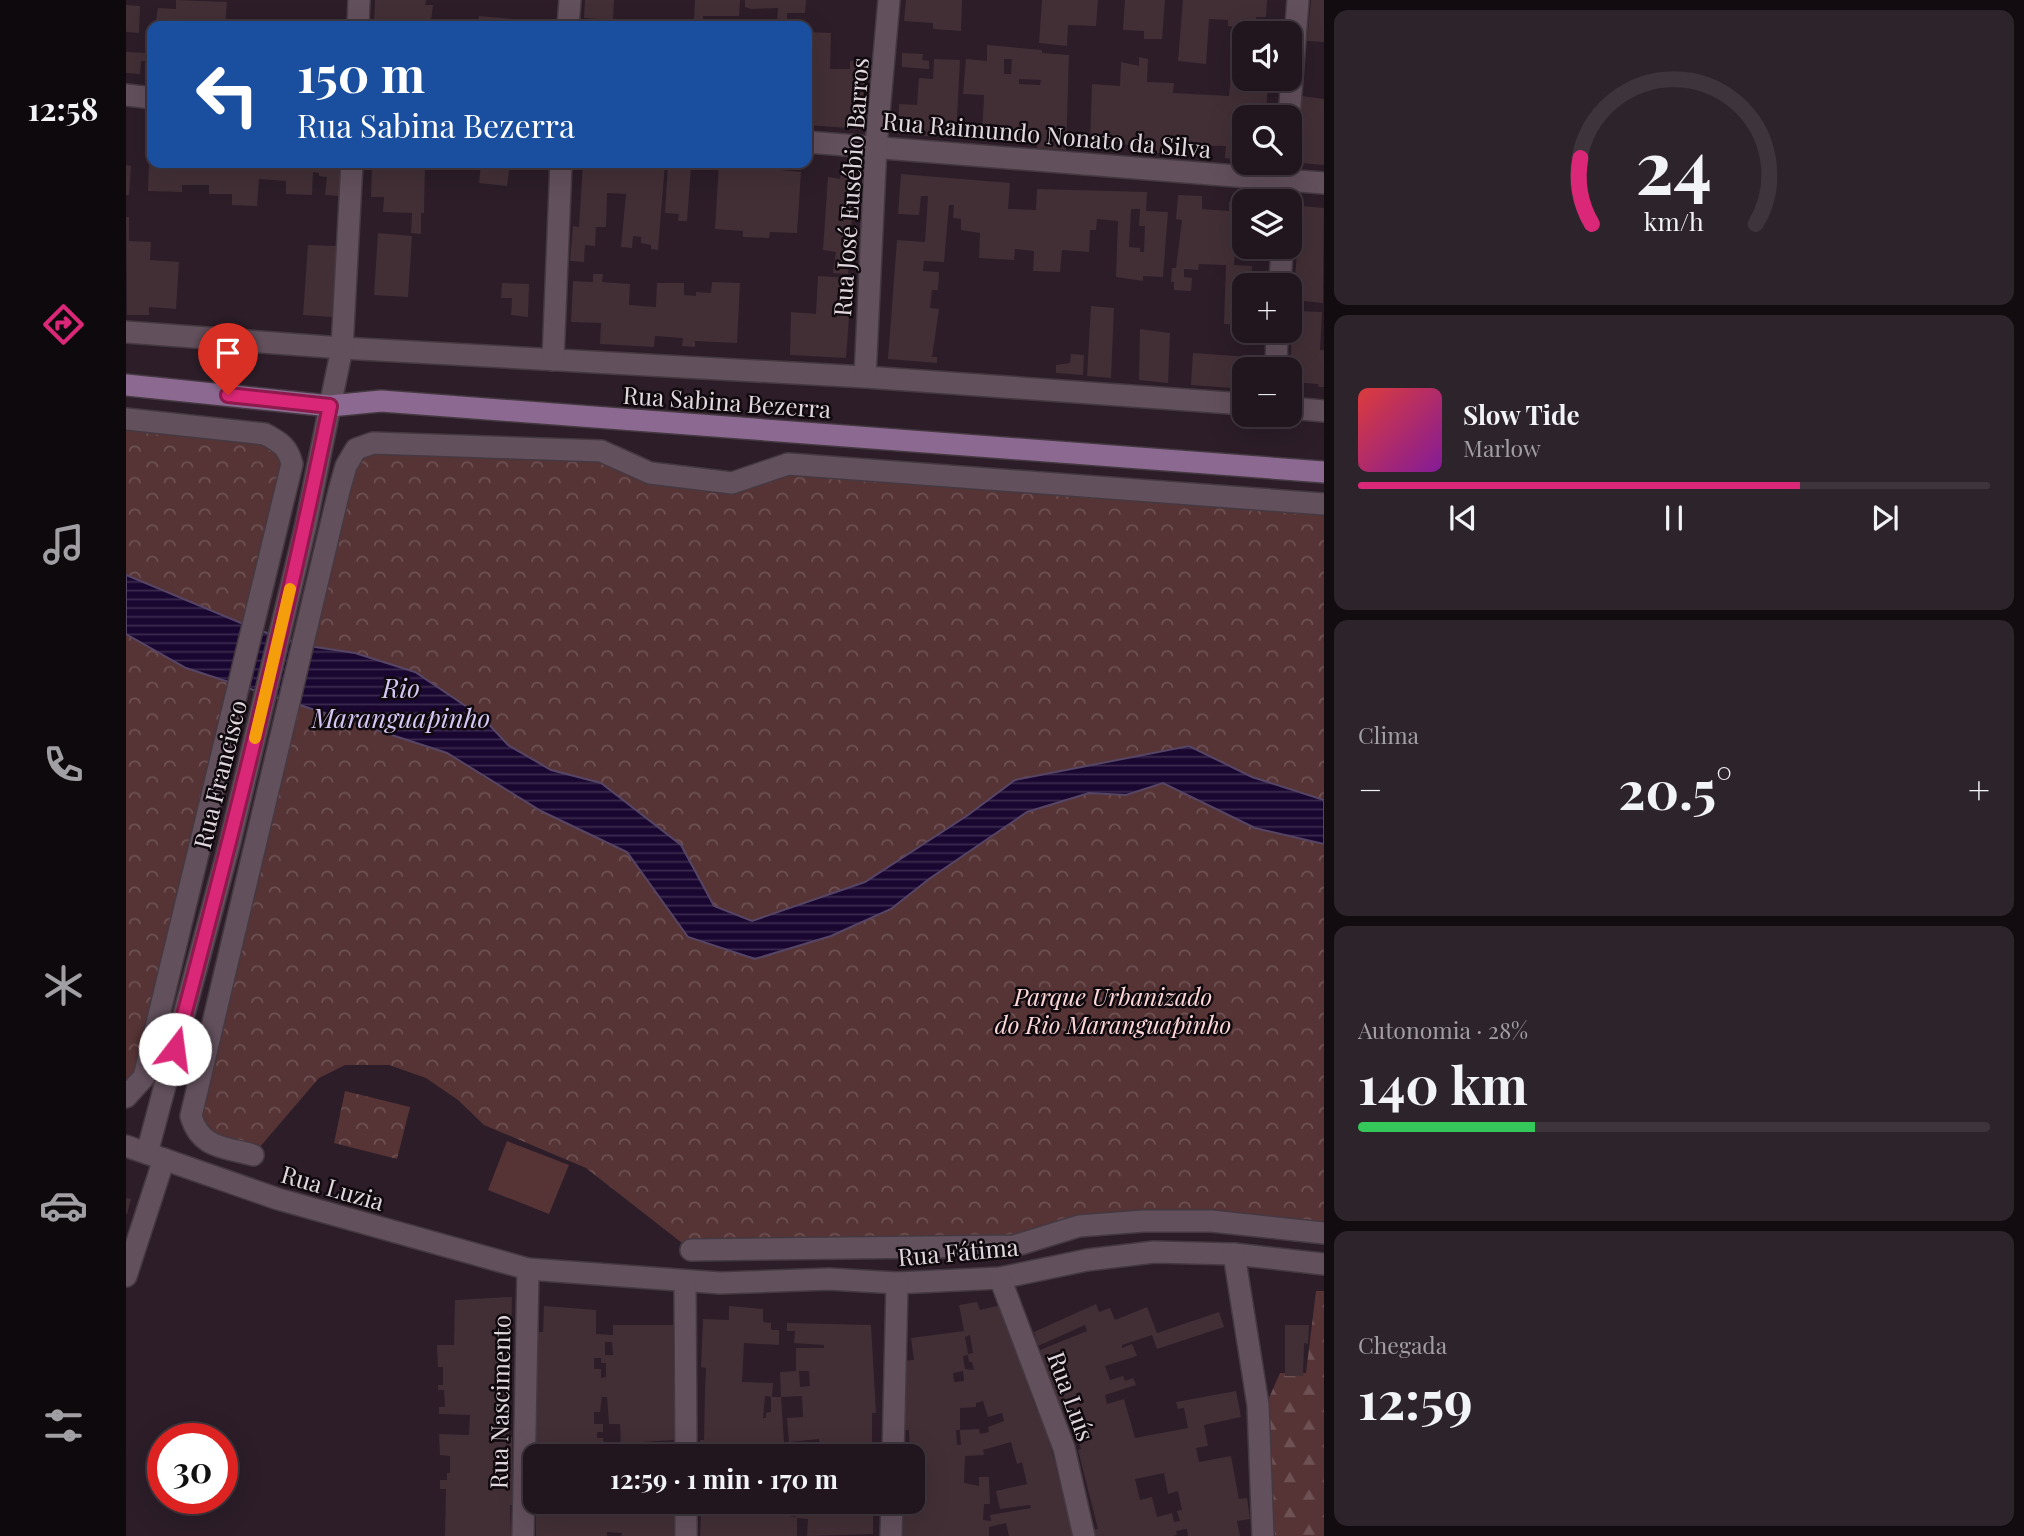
<!DOCTYPE html>
<html lang="pt">
<meta charset="utf-8">
<style>
body{margin:0;font-family:"Playfair Display",serif;background:#2d232b;color:#f1f3f6;height:100vh;display:flex;flex-direction:column;font-size:26px;white-space:nowrap}
*{box-sizing:border-box;margin:0}
p{font-size:23px;color:#a29fa4}
.icon{flex:none;width:38px;height:38px;fill:none;stroke:currentColor;stroke-width:2;stroke-linecap:round;stroke-linejoin:round}
.map{position:relative;flex:1;overflow:hidden}
.drawer{display:flex;flex-direction:column;gap:10px;padding:10px;background:#120c10;width:700px}
.drawer>*{flex:none}
.banner{position:absolute;left:21px;top:21px;width:665px;height:147px;border-radius:14px;box-shadow:0 7px 28px #0002,0 0 0 2px #3e353c;background:#1a4fa0;color:#fff;overflow:hidden}
.tools{position:absolute;left:1106px;top:21px;display:grid;gap:14px}
.tools a{display:grid;place-items:center;width:70px;height:70px;border-radius:14px;background:#21161e;box-shadow:0 7px 28px #0002,0 0 0 2px #3e353c;font-size:35px}
.speed{position:absolute;left:21px;top:1423px;display:flex;gap:14px;font-size:35px;font-weight:700;text-align:center}
.speed>*{display:grid;place-content:center;width:91px;height:91px;border-radius:50%;background:#21161e;box-shadow:0 7px 28px #0002,0 0 0 2px #3e353c;line-height:1}
.speed .limit{border:10px solid #d22;background:#fff;color:#111}
.pin{position:absolute;display:grid;place-items:center;width:60px;height:60px;color:#fff;margin:-72px -30px;border-radius:50% 50% 50% 0;rotate:-45deg;box-shadow:0 0 7px #0007}
.pin .icon{rotate:45deg}
.me{position:absolute;width:77px;margin:-38px;rotate:15deg;stroke-linejoin:round;filter:drop-shadow(0 0 5px #0008)}
.turn{display:flex;align-items:center;gap:24px;height:147px;padding:0 35px;font-size:32px}
.turn .icon{width:91px;height:91px;stroke-width:2.5}
.turn b{display:block;font-size:49px;line-height:60px}
.big{font-size:52px;font-weight:700;line-height:1.1}
.drawer .widget{flex:1;display:flex;flex-direction:column;justify-content:center;gap:10px;min-width:0;padding:0 24px;border-radius:14px;background:#2d232b}
.drawer .dial{align-items:center;gap:0}
.dial svg{height:182px;overflow:visible;fill:none;stroke:#3e353c;stroke-width:7;stroke-linecap:round;text-anchor:middle}
.dial text{fill:#f1f3f6;stroke:none}
.song{display:flex;align-items:center;gap:21px}
.cover{width:84px;height:84px;border-radius:10px;background:linear-gradient(135deg,hsl(0 70% 55%),hsl(290 70% 35%))}
.played{height:7px;border-radius:4px;background:linear-gradient(90deg,#db2777 70%,#3e353c 70%)}
.keys{display:flex;justify-content:space-around;direction:ltr}
.heat{display:flex;justify-content:space-between;align-items:center;font-size:38px;direction:ltr}
.charge{height:10px;border-radius:5px;background:linear-gradient(90deg,#34c759 28%,#3e353c 0)}
.trip{position:absolute;left:397px;top:1444px;width:402px;height:70px;border-radius:14px;background:#21161e;box-shadow:0 7px 28px #0002,0 0 0 2px #3e353c;font-weight:700;line-height:70px;text-align:center}
main{display:flex;flex:1;min-height:0}
.dock{display:flex;flex-direction:column;width:126px;justify-content:space-around;align-items:center;background:#0d090c;color:#a29fa4}
.dock .icon{width:49px;height:49px}
.dock .active{color:#db2777}
.dock b{font-size:32px;color:#f1f3f6}
.map>svg:first-child{display:block}
.forest{fill:url(#forest-firs)}
.park{fill:url(#park-crowns)}
.pitch{fill:#563436}
.water{fill:url(#water-rules);stroke:#564565;stroke-width:2}
.building{fill:#422f36;fill-rule:evenodd}
.lines{fill:none;stroke-linecap:round;stroke-linejoin:round}
.minor-casing{stroke:#453941;stroke-width:24}
.major-casing{stroke:#453941;stroke-width:24}
.minor{stroke:#62505c;stroke-width:21}
.major{stroke:#8c6991;stroke-width:21}
.route-casing{stroke:#8e194d;stroke-width:18}
.route{stroke:#db2777;stroke-width:12}
.slow{stroke:#f59e0b;stroke-width:12}
.labels{text-anchor:middle;dominant-baseline:central;stroke-width:5;stroke-linejoin:round;paint-order:stroke}
.street-label{font-size:24px;fill:#e1d7de;stroke:#100a0e}
.park-label{font-size:24px;font-style:italic;fill:#fed7d8;stroke:#100a0e}
.water-label{font-size:26px;font-style:italic;fill:#d6c7f5;stroke:#100a0e}
</style>
<main>
<nav class="dock">
<b>12:58</b>
<svg class="icon active" aria-label="directions" viewBox="0 0 24 24"><path d="M12 3l9 9-9 9-9-9zM9 14v-3h6M13 9l2 2-2 2"/></svg>
<svg class="icon" aria-label="music" viewBox="0 0 24 24"><path d="M9 18V5l10-2v13"/><circle cx="6" cy="18" r="3"/><circle cx="16" cy="16" r="3"/></svg>
<svg class="icon" aria-label="phone" viewBox="0 0 24 24"><path d="M5 4h4l2 5-3 2q2 4 5 5l2-3 5 2v4C11 20 4 13 5 4z"/></svg>
<svg class="icon" aria-label="climate" viewBox="0 0 24 24"><path d="M12 3v18M4 7l16 10M4 17L20 7"/></svg>
<svg class="icon" aria-label="car" viewBox="0 0 24 24"><path d="M5 17H2v-5l4-1 3-4h7l3 4 3 1v5h-3M9 17h6M6 11h13"/><circle cx="7" cy="17" r="2"/><circle cx="17" cy="17" r="2"/></svg>
<svg class="icon" aria-label="filters" viewBox="0 0 24 24"><path d="M4 7h16M4 17h16"/><circle cx="9" cy="7" r="2"/><circle cx="15" cy="17" r="2"/></svg>
</nav>
<div class="map">
<svg width="1198" height="1536" viewBox="0 0 1198 1536">
<defs>
<pattern id="forest-firs" width="22" height="20" patternUnits="userSpaceOnUse" patternTransform="scale(1.75)"><rect width="22" height="20" fill="#563436"/><path d="M5 1l3.5 6h-7zM16 11l3.5 6h-7z" fill="#6e5153"/></pattern>
<pattern id="park-crowns" width="20" height="18" patternUnits="userSpaceOnUse" patternTransform="scale(1.75)"><rect width="20" height="18" fill="#563436"/><path d="M2 6a3 3 0 1 1 6 0M12 15a3 3 0 1 1 6 0" fill="none" stroke="#6e5153"/></pattern>
<pattern id="water-rules" width="6" height="5" patternUnits="userSpaceOnUse" patternTransform="scale(1.75)"><rect width="6" height="5" fill="#1a0731"/><path d="M0 2.5h6" fill="none" stroke="#3b2a4e"/></pattern>
</defs>
<rect width="100%" height="100%" fill="#2c1d28"/>
<!-- forest -->
<polygon class="forest" points="1190,1291 1198,1291 1198,1536 1141,1536 1136,1414 1154,1373 1180,1373"/>
<!-- park -->
<g class="park">
<polygon points="0,419 139,434 163,452 127,628 0,575"/>
<polygon points="230,449 475,451 606,483 662,464 1198,504 1198,800 1126,777 1063,746 889,780 842,815 739,882 626,921 588,906 555,845 475,783 425,770 382,745 356,717 289,672 176,645"/>
<polygon points="0,634 60,668 113,684 18,1077 0,1097"/>
<polygon points="163,701 321,753 415,811 501,852 562,937 705,936 765,909 803,879 901,812 963,793 1000,795 1037,783 1129,828 1198,844 1198,1233 1018,1221 888,1246 565,1250 460,1168 358,1125 332,1100 300,1078 263,1065 219,1065 193,1078 127,1155 78,1141 68,1098"/>
<polygon points="219,1091 284,1107 271,1159 208,1143"/>
</g>
<!-- pitch -->
<polygon class="pitch" points="381,1141 443,1165 423,1214 362,1190"/>
<!-- water -->
<polygon class="water" points="0,575 127,628 176,645 229,653 289,672 356,717 382,745 425,770 475,783 555,845 588,906 626,921 739,882 842,815 889,780 1063,746 1126,777 1198,800 1198,844 1129,828 1037,783 1000,795 963,793 901,812 803,879 765,909 705,936 629,959 562,937 501,852 415,811 321,753 60,668 0,634"/>
<!-- building -->
<g class="building">
<polygon points="50,0 101,2 99,26 29,26 32,8 50,9"/>
<polygon points="249,0 300,0 299,5 307,5 304,26 254,26 254,23 248,22"/>
<polygon points="459,0 488,0 487,20 458,18"/>
<polygon points="569,0 614,0 613,16 577,16 577,20 568,19"/>
<polygon points="619,0 680,0 679,13 661,13 661,26 651,26 652,8 625,9 619,7"/>
<polygon points="780,0 836,0 835,31 807,29 807,23 778,21"/>
<polygon points="916,0 972,0 970,26 942,25 941,46 913,43"/>
<polygon points="999,0 1039,0 1036,39 1018,39 1018,31 997,30"/>
<polygon points="1057,0 1141,0 1140,17 1130,17 1130,21 1124,21 1123,28 1139,29 1139,33 1118,33 1118,67 1111,66 1113,27 1102,26 1102,20 1083,19 1080,64 1052,61"/>
<polygon points="1185,0 1198,0 1198,42 1181,41"/>
<polygon points="0,5 14,6 13,33 0,32"/>
<polygon points="353,16 419,22 419,26 352,26"/>
<polygon points="527,22 550,23 550,26 527,26"/>
<polygon points="681,32 705,33 704,69 724,69 724,61 738,61 737,129 681,125"/>
<path d="M861,45L916,50V53L943,55L940,150L911,148L912,140L856,136L858,95L837,94L840,59L861,61ZM878,59H886L885,74H878ZM893,79L915,80L914,85L893,84Z"/>
<polygon points="0,52 20,53 20,61 15,61 14,74 0,73"/>
<polygon points="776,53 797,54 796,60 803,61 803,69 776,67"/>
<polygon points="1013,57 1022,59 1021,82 1048,83 1047,93 1103,96 1105,75 1118,76 1118,79 1142,79 1140,117 1118,117 1118,160 1099,158 1100,146 1043,145 1043,154 1016,152 1016,146 964,142 966,84 994,86 995,62 1013,66"/>
<polygon points="808,59 834,60 830,138 772,134 773,104 791,105 793,78 807,79"/>
<polygon points="1176,96 1198,99 1198,165 1175,163 1178,117 1174,117"/>
<polygon points="24,135 26,135 26,163 216,163 214,196 199,195 201,177 193,176 193,173 187,172 186,195 160,194 160,181 133,179 131,206 106,205 106,194 83,194 83,185 56,185 56,192 22,191"/>
<polygon points="246,163 299,163 298,213 295,213 295,234 285,233 286,213 257,212 258,197 245,197"/>
<polygon points="355,163 384,163 381,186 353,183"/>
<polygon points="457,163 539,163 532,250 525,249 525,245 515,243 515,237 507,236 506,248 495,247 500,194 481,193 480,227 470,227 469,246 459,245 458,262 444,261 447,226 453,227"/>
<polygon points="593,163 630,163 629,168 675,172 671,233 644,232 643,238 617,237 617,231 589,229"/>
<polygon points="0,165 5,166 3,195 0,195"/>
<polygon points="542,165 565,167 561,221 552,221 553,214 539,213"/>
<polygon points="715,173 729,174 722,274 707,273 710,252 697,250 702,177 714,179"/>
<path d="M775,174L884,183L882,209L910,210L911,189L1021,192L1020,211L1042,212L1037,277L1017,276V281L990,277L992,221L971,219L970,230H964L963,252L936,250L934,272L907,271L908,251L889,249L888,260L853,258L854,233L835,230V219L827,218L828,205H823L818,262L798,261L797,271L813,272L812,290H806L804,308L813,309L806,357H811V363L762,359L771,240L799,242L802,196H795L793,215L772,214ZM1005,209H1014L1013,226H1019L1018,252H1014V248L1003,247Z"/>
<polygon points="1052,195 1076,196 1076,209 1103,211 1103,202 1118,203 1118,247 1130,247 1130,250 1109,249 1108,265 1126,266 1125,285 1118,285 1118,325 1098,324 1100,265 1073,264 1072,270 1058,269 1058,277 1066,278 1065,291 1048,290 1048,282 1045,282 1046,268 1050,268 1056,220 1050,219"/>
<polygon points="1175,206 1198,208 1197,303 1167,300"/>
<polygon points="0,217 3,217 3,241 25,242 24,260 53,262 50,309 23,307 23,315 1,315"/>
<polygon points="252,233 286,236 282,297 248,295"/>
<polygon points="182,245 211,246 206,317 177,315"/>
<polygon points="467,274 477,274 476,282 504,284 503,305 530,307 531,283 558,283 558,295 570,296 570,292 585,293 586,282 614,283 611,343 569,341 569,347 556,346 557,338 529,336 528,347 474,344 475,323 445,322 447,281 467,282"/>
<polygon points="692,276 722,278 721,288 725,289 720,358 664,355 665,312 690,314"/>
<polygon points="376,283 403,284 402,317 385,315 386,298 375,298"/>
<polygon points="965,306 988,308 985,378 961,376"/>
<polygon points="1169,311 1196,312 1194,350 1198,350 1198,387 1193,387 1192,384 1164,382 1166,320 1169,320"/>
<polygon points="1014,329 1044,333 1042,383 1013,380"/>
<polygon points="1067,353 1123,357 1123,369 1118,369 1118,389 1065,385"/>
<polygon points="945,354 958,355 957,375 930,373 930,365 944,363"/>
<polygon points="0,1198 5,1199 1,1214 0,1214"/>
<polygon points="386,1297 383,1416 383,1437 386,1437 387,1505 384,1505 385,1536 319,1536 320,1489 314,1489 314,1480 321,1480 321,1473 324,1473 324,1456 314,1455 313,1434 343,1435 344,1415 313,1414 313,1407 319,1407 318,1390 312,1390 312,1385 317,1385 317,1367 312,1367 311,1345 328,1345 329,1300"/>
<path d="M851,1302L854,1310L875,1305L899,1367L896,1368L911,1411L916,1410L947,1536H883L880,1523L863,1527V1536H775L774,1502H788V1456H784L783,1430H774L772,1361L788,1360L785,1338L838,1331L833,1305ZM844,1335L847,1353L842,1354L839,1337ZM842,1355L843,1362H846L848,1370L839,1369L837,1356ZM837,1371L838,1381L828,1382L827,1373ZM857,1401L862,1417L876,1413L878,1421L862,1427L863,1432L854,1434L853,1429L834,1430L835,1445H831L830,1430H834V1408L850,1407V1403ZM885,1442L891,1464L896,1462L901,1484L870,1491L874,1509L904,1505L905,1508L864,1515L865,1521L857,1520L858,1504H864L863,1477H853V1486L838,1483L839,1456L858,1455L857,1450Z"/>
<path d="M970,1304L973,1312L984,1308L989,1320L1021,1307L1031,1333L1093,1312L1098,1327L1031,1349L1026,1335L996,1345V1348L1006,1344L1011,1356L979,1366L984,1380L997,1376L999,1381L1007,1378L1010,1385L979,1395L981,1404L998,1399L1009,1438L1062,1428L1058,1408L1052,1409L1050,1402L1110,1391L1115,1417L1078,1425L1082,1446L1070,1448L1073,1462L1105,1456L1113,1499L1121,1498L1124,1519L1111,1521L1114,1536H1062L1061,1529L1050,1531L1051,1535L1047,1536H967L966,1530L972,1529L952,1450L955,1449L948,1427H945L940,1407L934,1409L914,1350L961,1331L959,1325L912,1346L908,1332ZM1038,1473L1042,1494L1052,1491L1056,1510L1051,1511L1054,1521L1048,1522L1046,1513L1031,1517L1026,1497L1014,1500L1009,1479Z"/>
<path d="M418,1306L470,1310V1334L487,1335V1325H547L549,1440L515,1442V1446L531,1445V1456H487V1447H495L494,1424H483L481,1397H476V1395L474,1412H468V1424H477V1432H471V1438H477L478,1447L470,1446V1456H409L410,1332H417ZM479,1342H486L487,1355H479ZM468,1358H475V1363H480V1377L475,1378V1369H468Z"/>
<polygon points="603,1306 637,1309 637,1322 645,1323 645,1330 653,1330 653,1345 618,1343 616,1382 647,1383 646,1397 639,1396 637,1418 640,1418 640,1413 645,1412 645,1397 655,1397 658,1443 645,1443 644,1456 574,1456 574,1440 578,1440 579,1391 580,1368 575,1367 577,1319 603,1320"/>
<path d="M661,1323L745,1325L750,1413H746V1456H686V1452L694,1451L693,1439L663,1442L661,1418L677,1417L676,1396L655,1397L654,1372L670,1371V1348H698V1345L668,1343L669,1331H661ZM673,1371H683L684,1386L674,1387Z"/>
<polygon points="1159,1325 1183,1325 1182,1344 1178,1343 1177,1376 1159,1376"/>
<polygon points="410,1502 479,1502 479,1510 491,1512 492,1502 549,1502 549,1536 495,1536 496,1533 481,1532 481,1536 410,1536"/>
<polygon points="580,1502 649,1502 648,1514 670,1517 669,1512 679,1512 679,1502 739,1502 739,1513 747,1513 747,1534 681,1536 682,1519 671,1518 671,1536 574,1536 575,1514"/>
</g>
<g class="lines">
<!-- minor casing -->
<g class="minor-casing">
<g id="minor">
<polyline points="232,26 233,0"/>
<polyline points="442,26 444,0"/>
<polyline points="0,95 26,98"/>
<polyline points="1163,117 1172,0"/>
<polyline points="681,142 1198,183"/>
<polyline points="1158,201 1160,163"/>
<polyline points="1154,285 1156,247"/>
<polyline points="0,332 216,348 739,377 1118,404"/>
<polyline points="427,360 435,163"/>
<polyline points="1150,369 1151,331"/>
<polyline points="739,377 750,146 763,0"/>
<polyline points="1164,408 1198,411"/>
<path d="M0,419L139,434C154,442 162,447 166,464L18,1077L0,1097"/>
<polyline points="0,1146 152,1199 402,1269 594,1283 703,1279 771,1283 874,1278 961,1260 1028,1252 1108,1254 1198,1264"/>
<polyline points="21,1153 103,846 180,524 200,426 216,348 226,163"/>
<path d="M127,1155C98,1147 74,1148 65,1116L213,491L220,466L230,449L247,443L475,451L524,473L606,483L662,464L1198,504"/>
<polyline points="565,1250 888,1246 953,1226 1018,1221 1085,1221 1198,1233"/>
<polyline points="1108,1254 1132,1405 1137,1536"/>
<polyline points="0,1276 38,1159"/>
<polyline points="874,1278 938,1448 958,1536"/>
<polyline points="559,1281 560,1456"/>
<polyline points="767,1456 771,1283"/>
<polyline points="560,1502 560,1536"/>
<polyline points="397,1536 402,1269"/>
<polyline points="765,1536 766,1502"/>
</g>
</g>
<!-- major casing -->
<g class="major-casing">
<polyline id="major" points="0,385 204,406 255,401 1198,472"/>
</g>
<!-- minor -->
<use href="#minor" class="minor"/>
<!-- major -->
<use href="#major" class="major"/>
</g>
<g class="lines">
<!-- route casing -->
<g class="route-casing">
<path id="route" d="M49,1049C106,836 160,622 204,406L102,395"/>
</g>
<!-- route -->
<use href="#route" class="route"/>
<!-- slow -->
<polyline class="slow" points="129,738 164,589"/>
</g>
<g class="labels">
<!-- street labels -->
<g class="street-label">
<text transform="translate(921 134) rotate(5)">Rua Raimundo Nonato da Silva</text>
<text transform="translate(724 187) rotate(-86)">Rua José Eusébio Barros</text>
<text transform="translate(601 401) rotate(4)">Rua Sabina Bezerra</text>
<text transform="translate(93 774) rotate(-76)">Rua Francisco</text>
<text transform="translate(207 1187) rotate(16)">Rua Luzia</text>
<text transform="translate(832 1251) rotate(-5)">Rua Fátima</text>
<text transform="translate(946 1396) rotate(70)">Rua Luís</text>
<text transform="translate(373 1402) rotate(-89)">Rua Nascimento</text>
</g>
<!-- park labels -->
<g class="park-label">
<text x="987" y="996">Parque Urbanizado<tspan x="987" dy="28">do Rio Maranguapinho</tspan></text>
</g>
<!-- water labels -->
<g class="water-label">
<text x="275" y="687">Rio<tspan x="275" dy="30">Maranguapinho</tspan></text>
</g>
</g>
</svg>
<div class="tools">
<a><svg class="icon" aria-label="sound" viewBox="0 0 24 24"><path d="M4 9h4l5-4v14l-5-4H4zM17 9q2 3 0 6"/></svg></a>
<a><svg class="icon" aria-label="search" viewBox="0 0 24 24"><circle cx="10" cy="10" r="6"/><path d="M15 15l6 6"/></svg></a>
<a><svg class="icon" aria-label="layers" viewBox="0 0 24 24"><path d="M12 4l9 5-9 5-9-5zM3 14l9 5 9-5"/></svg></a>
<a>+</a>
<a>−</a>
</div>
<div class="speed"><div class="limit">30</div></div>
<div class="pin" style="left:102px;top:395px;background:#d93025"><svg class="icon" aria-label="arrive" viewBox="0 0 24 24"><path d="M6 21V4h12l-3 4 3 4H6"/></svg></div>
<svg class="me" style="left:49px;top:1049px" viewBox="-20 -20 40 40"><circle r="19" fill="#fff"/><path d="M0-13L10 11 0 6-10 11z" fill="#db2777"/></svg>
<div class="trip">12:59 · 1 min · 170 m</div>
<div class="banner">
<div class="turn"><svg class="icon" aria-label="left" viewBox="0 0 24 24"><path d="M17 20v-9H6M10 6l-5 5 5 5"/></svg><div><b>150 m</b>Rua Sabina Bezerra</div></div>
</div>
</div>
<section class="drawer">
<div class="widget dial"><svg viewBox="0 0 100 80">
<path d="M14 69A42 42 0 1 1 86 69"/>
<path d="M14 69A42 42 0 0 1 9 40" stroke="#db2777"/>
<text x="50" y="56" font-size="32" font-weight="700">24</text>
<text x="50" y="72" font-size="11">km/h</text>
</svg></div>
<div class="widget">
<div class="song"><i class="cover"></i><div><b>Slow Tide</b><p>Marlow</p></div></div>
<div class="played"></div>
<div class="keys"><svg class="icon" aria-label="previous" viewBox="0 0 24 24"><path d="M18 5L8 12l10 7zM5 5v14"/></svg><svg class="icon" aria-label="pause" viewBox="0 0 24 24"><path d="M8 5v14M16 5v14"/></svg><svg class="icon" aria-label="next" viewBox="0 0 24 24"><path d="M6 5l10 7-10 7zM19 5v14"/></svg></div>
</div>
<div class="widget"><p>Clima</p>
<div class="heat"><a>−</a><b class="big">20.5°</b><a>+</a></div>
</div>
<div class="widget"><p>Autonomia · 28%</p><b class="big">140 km</b><div class="charge"></div></div>
<div class="widget"><p>Chegada</p><b class="big">12:59</b></div>
</section>
</main>
